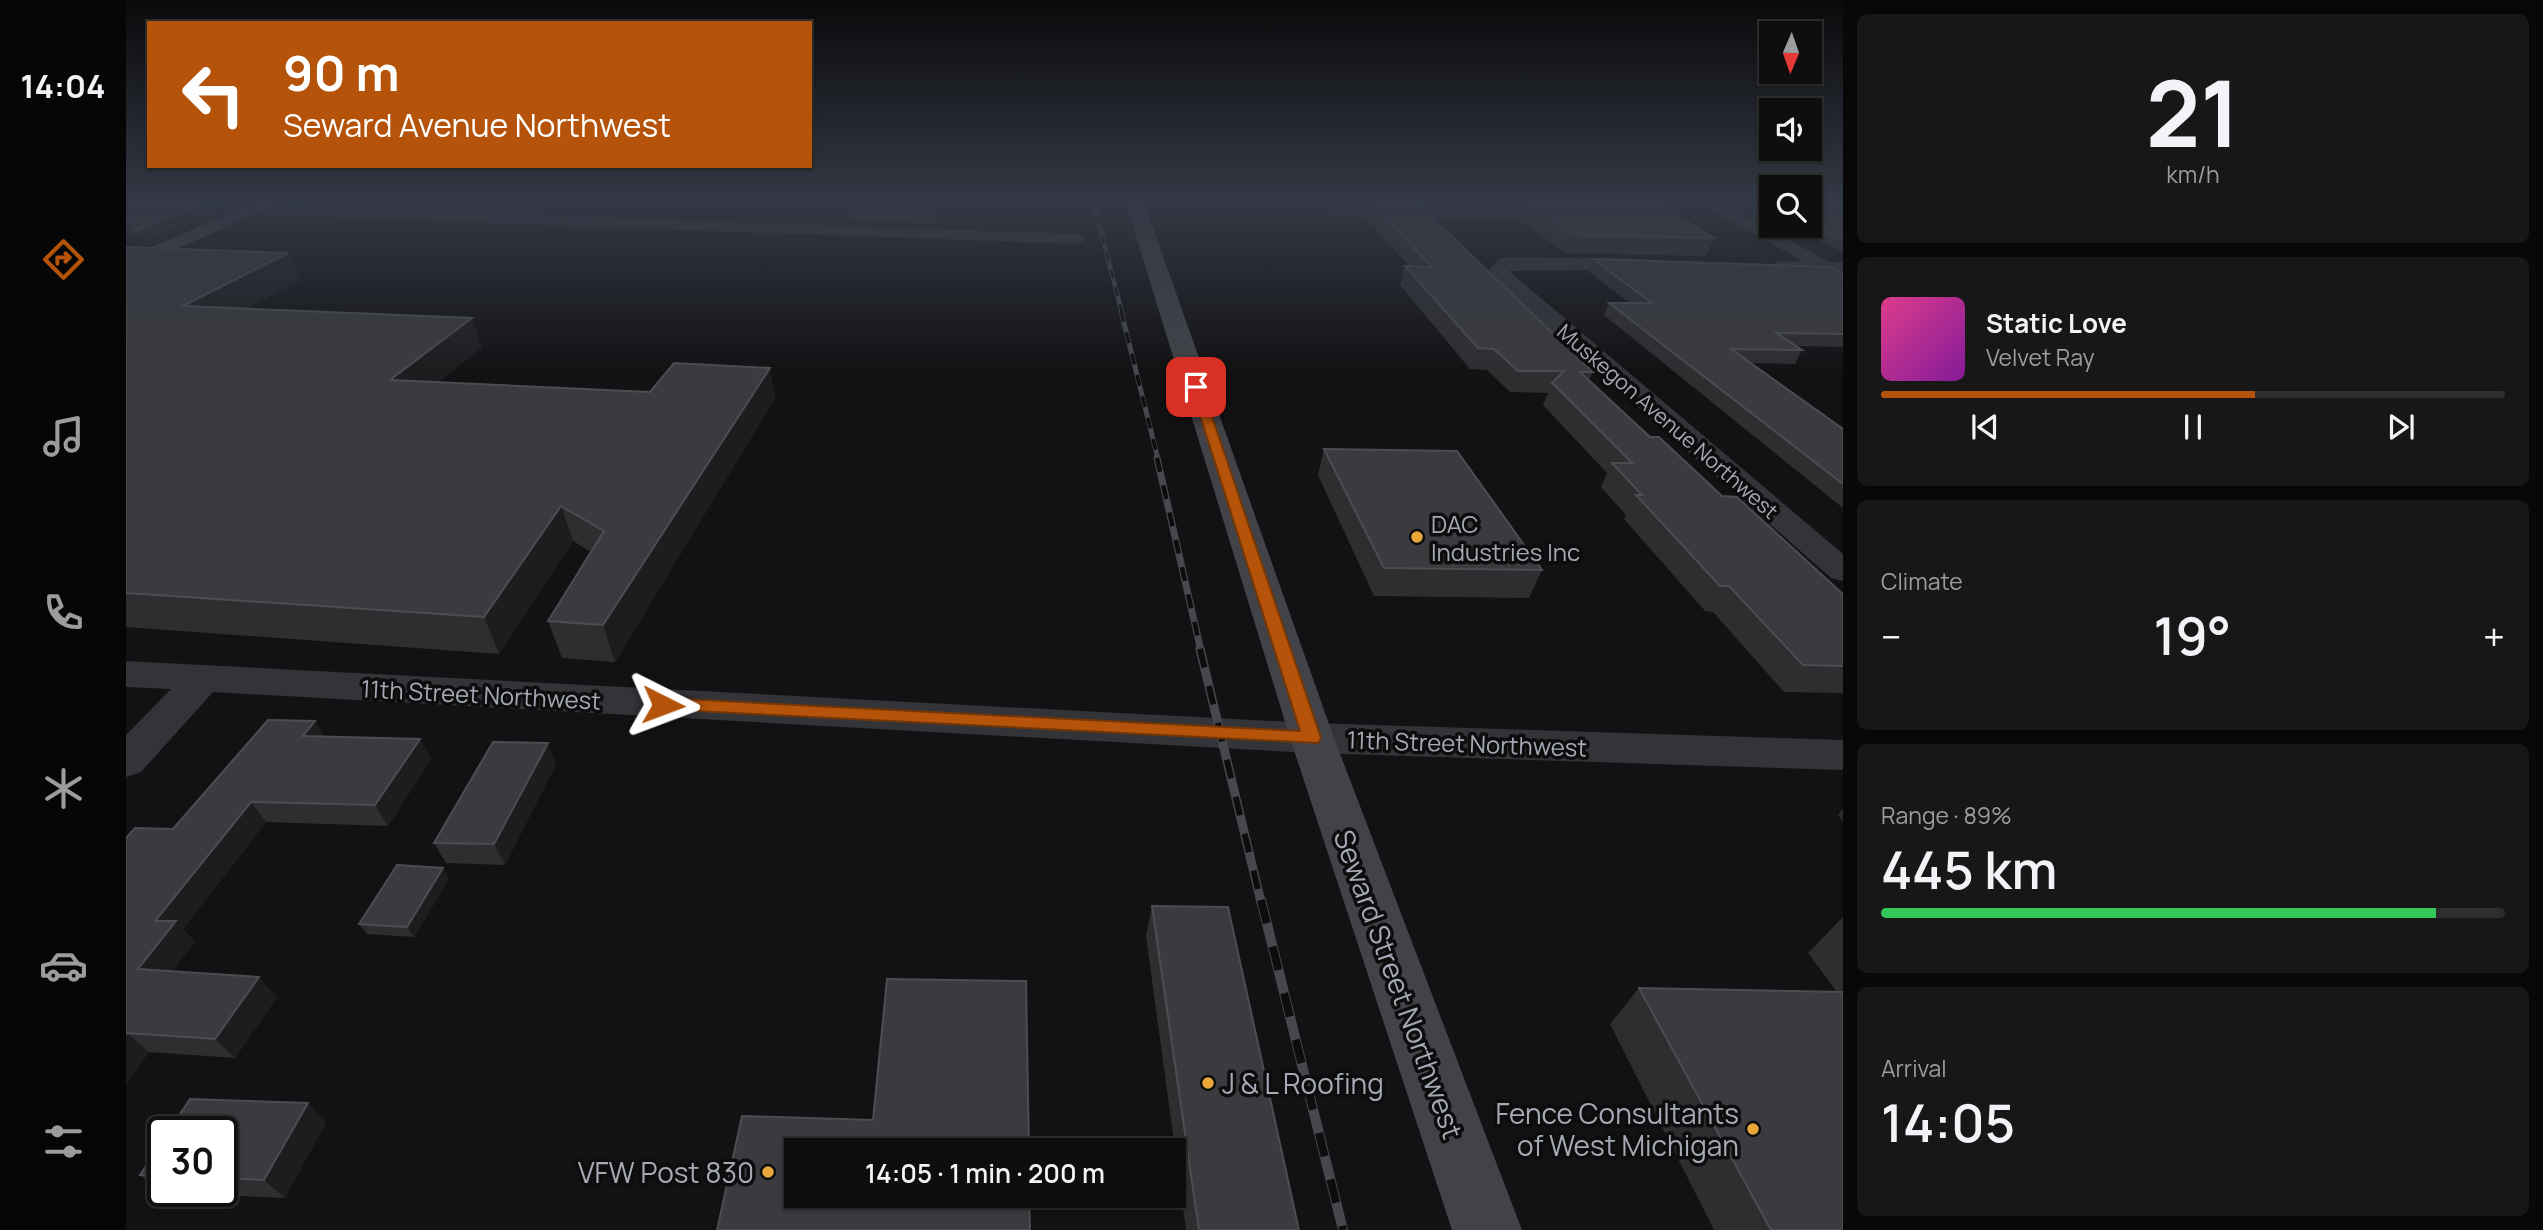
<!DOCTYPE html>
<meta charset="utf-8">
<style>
body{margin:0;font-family:Manrope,sans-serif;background:#171718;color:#f1f3f6;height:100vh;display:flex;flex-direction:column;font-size:26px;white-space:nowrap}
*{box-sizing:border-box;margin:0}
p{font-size:23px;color:#9b9c9e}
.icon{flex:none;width:38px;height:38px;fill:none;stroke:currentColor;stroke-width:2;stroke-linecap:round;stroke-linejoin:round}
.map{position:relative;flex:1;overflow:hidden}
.sheet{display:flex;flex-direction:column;gap:14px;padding:14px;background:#080808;width:700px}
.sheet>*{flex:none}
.top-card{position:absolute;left:21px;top:21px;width:665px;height:147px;border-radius:0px;box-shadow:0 2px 5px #0004,0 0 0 2px #2e2e2f;background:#b45309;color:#fff;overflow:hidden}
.needle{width:46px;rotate:182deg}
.fabs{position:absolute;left:1633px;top:21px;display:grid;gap:14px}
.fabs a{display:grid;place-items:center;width:63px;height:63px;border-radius:0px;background:#0e0e0f;box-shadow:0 2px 5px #0004,0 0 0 2px #2e2e2f;font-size:35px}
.speed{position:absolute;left:21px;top:1116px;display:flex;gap:14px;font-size:35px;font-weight:700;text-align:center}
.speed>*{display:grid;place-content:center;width:91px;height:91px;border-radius:50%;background:#0e0e0f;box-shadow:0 2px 5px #0004,0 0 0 2px #2e2e2f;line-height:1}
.speed .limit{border:4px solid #111;border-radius:10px;background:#fff;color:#111}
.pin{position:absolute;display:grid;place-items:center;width:60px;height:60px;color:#fff;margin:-30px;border-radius:14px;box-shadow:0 4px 10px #0006}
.me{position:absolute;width:77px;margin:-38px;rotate:93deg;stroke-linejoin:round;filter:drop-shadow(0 0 5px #0008)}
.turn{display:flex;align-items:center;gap:24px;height:147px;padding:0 21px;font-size:32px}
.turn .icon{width:91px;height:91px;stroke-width:2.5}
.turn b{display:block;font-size:49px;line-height:60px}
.big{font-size:52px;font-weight:600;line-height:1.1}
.sheet .card{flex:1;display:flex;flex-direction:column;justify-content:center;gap:10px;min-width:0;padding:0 24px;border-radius:10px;background:#171718}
.sheet .dial{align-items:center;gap:0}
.dial b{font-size:91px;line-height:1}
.song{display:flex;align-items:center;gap:21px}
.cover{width:84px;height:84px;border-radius:10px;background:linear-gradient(135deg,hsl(330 70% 55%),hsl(290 70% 35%))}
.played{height:7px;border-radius:4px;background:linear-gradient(90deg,#b45309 60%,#2e2e2f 60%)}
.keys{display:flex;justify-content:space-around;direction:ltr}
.heat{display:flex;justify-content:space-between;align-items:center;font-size:38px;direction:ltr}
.charge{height:10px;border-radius:5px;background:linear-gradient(90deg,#34c759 89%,#2e2e2f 0)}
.trip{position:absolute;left:658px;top:1138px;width:402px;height:70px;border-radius:0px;background:#0e0e0f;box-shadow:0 2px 5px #0004,0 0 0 2px #2e2e2f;font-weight:600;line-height:70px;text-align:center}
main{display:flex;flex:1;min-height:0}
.tabs{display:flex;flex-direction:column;width:126px;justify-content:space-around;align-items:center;background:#060606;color:#9b9c9e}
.tabs .icon{width:49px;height:49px}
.tabs .selected{color:#b45309}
.tabs b{font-size:32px;color:#f1f3f6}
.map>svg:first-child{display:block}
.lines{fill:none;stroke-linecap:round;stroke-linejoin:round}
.street{fill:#333438;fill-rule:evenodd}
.secondary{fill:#414348;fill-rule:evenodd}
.rail-far4-casing{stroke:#46484d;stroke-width:4.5}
.rail-far3-casing{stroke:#46484d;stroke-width:5}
.rail-far2-casing{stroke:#46484d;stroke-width:7}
.rail-far1-casing{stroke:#46484d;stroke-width:9}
.rail-casing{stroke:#46484d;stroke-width:10}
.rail-far4{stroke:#0d0d0e;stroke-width:2.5;stroke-dasharray:9;stroke-linecap:butt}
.rail-far3{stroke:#0d0d0e;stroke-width:3.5;stroke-dasharray:11;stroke-linecap:butt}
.rail-far2{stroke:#0d0d0e;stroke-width:4.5;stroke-dasharray:14;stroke-linecap:butt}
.rail-far1{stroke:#0d0d0e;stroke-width:6;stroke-dasharray:19;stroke-linecap:butt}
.rail{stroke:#0d0d0e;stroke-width:8;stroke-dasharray:24;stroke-linecap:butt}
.wall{fill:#2e2e31}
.shaded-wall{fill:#1d1d1f}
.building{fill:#3b3b3f;stroke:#4b4d51;stroke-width:2}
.route{fill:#b45309;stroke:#753606;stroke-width:2}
.poi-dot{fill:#e8a736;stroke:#0d0d0e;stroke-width:2.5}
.labels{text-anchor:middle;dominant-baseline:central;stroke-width:7;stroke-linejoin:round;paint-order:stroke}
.far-street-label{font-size:21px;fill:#a4a9b3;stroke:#0d0d0e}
.poi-label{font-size:24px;fill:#a4a9b3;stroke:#0d0d0e;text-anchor:start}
.street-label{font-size:24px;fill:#a4a9b3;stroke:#0d0d0e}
.near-street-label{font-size:28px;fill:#a4a9b3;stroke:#0d0d0e}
.near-poi-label{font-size:28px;fill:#a4a9b3;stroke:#0d0d0e;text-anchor:end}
</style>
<main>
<nav class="tabs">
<b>14:04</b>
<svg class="icon selected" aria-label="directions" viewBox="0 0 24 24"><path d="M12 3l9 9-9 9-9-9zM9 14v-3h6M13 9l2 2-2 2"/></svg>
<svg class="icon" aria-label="music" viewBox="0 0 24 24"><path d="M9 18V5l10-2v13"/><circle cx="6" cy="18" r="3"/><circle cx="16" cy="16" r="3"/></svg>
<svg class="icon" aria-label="phone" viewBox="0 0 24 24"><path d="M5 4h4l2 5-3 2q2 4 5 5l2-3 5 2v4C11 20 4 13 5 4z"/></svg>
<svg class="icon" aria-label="climate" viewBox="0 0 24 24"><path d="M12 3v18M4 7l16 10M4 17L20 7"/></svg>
<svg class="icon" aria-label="car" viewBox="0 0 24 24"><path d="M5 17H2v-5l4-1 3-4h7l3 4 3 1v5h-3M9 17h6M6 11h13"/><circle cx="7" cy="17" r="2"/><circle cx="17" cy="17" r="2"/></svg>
<svg class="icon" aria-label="filters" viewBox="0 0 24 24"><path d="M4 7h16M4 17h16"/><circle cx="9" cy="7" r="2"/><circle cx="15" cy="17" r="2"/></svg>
</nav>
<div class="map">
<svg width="1717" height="1230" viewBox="0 0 1717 1230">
<rect width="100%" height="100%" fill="#121214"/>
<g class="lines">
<!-- street -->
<g class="street">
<polygon points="1566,200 1587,200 1704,262 1717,262 1717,274 1650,270 1647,266 1650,262 1677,261"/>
<polygon points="128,205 952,234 961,239 952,244 122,214 122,206"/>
<polygon points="1379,257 1520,259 1523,263 1513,269 1383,271 1717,554 1717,581 1705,578 1370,282 1363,271 1372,259"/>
<polygon points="0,661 1186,723 1717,740 1717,770 1186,753 87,692 15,772 0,777 0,735 45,689 0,687"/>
</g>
<!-- secondary -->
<g class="secondary">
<polygon points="135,200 160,200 0,272 0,258"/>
<polygon points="999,200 1017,200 1208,738 1396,1230 1326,1230 1164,738"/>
</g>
<!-- rail-far4 casing -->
<g class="rail-far4-casing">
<polyline id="rail-far4" points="967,200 996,313"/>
</g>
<!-- rail-far3 casing -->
<g class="rail-far3-casing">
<polyline id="rail-far3" points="995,311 1032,459"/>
</g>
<!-- rail-far2 casing -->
<g class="rail-far2-casing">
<polyline id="rail-far2" points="1031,458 1075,651"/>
</g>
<!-- rail-far1 casing -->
<g class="rail-far1-casing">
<polyline id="rail-far1" points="1074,649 1135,902"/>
</g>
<!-- rail casing -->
<g class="rail-casing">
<polyline id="rail" points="1135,900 1217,1230"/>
</g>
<!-- rail-far4 -->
<use href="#rail-far4" class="rail-far4"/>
<!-- rail-far3 -->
<use href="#rail-far3" class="rail-far3"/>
<!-- rail-far2 -->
<use href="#rail-far2" class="rail-far2"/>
<!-- rail-far1 -->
<use href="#rail-far1" class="rail-far1"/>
<!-- rail -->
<use href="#rail" class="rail"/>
</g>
<!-- wall -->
<g class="wall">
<polygon points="0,200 122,200 100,206 16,242 12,235 0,234"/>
<polygon points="161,200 218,200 214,202 161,202"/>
<polygon points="722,200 815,200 809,223 723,221"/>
<polygon points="1194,200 1527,200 1588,238 1580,256 1439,253 1396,221 1308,219 1467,372 1463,380 1524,437 1717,594 1717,693 1658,692 1587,612 1579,611 1498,519 1500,515 1475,487 1481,473 1417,405 1422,393 1384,392 1361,370 1344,369 1274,285 1279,266 1283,266 1239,217 1205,217"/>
<polygon points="1613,200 1645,200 1645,216"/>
<polygon points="1684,200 1717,200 1717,252 1664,226 1684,226"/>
<polygon points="0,247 162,253 174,280 120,309 356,347 312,382 524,392 644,368 649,398 489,662 436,658 422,621 465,552 447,541 373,654 0,627"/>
<polygon points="1467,259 1717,274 1717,347 1671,346 1676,350 1669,364 1624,363 1717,429 1717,508 1478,315 1483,303 1504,303 1462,271"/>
<polygon points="1198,449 1416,570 1403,598 1248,596 1192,475"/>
<polygon points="198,736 305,759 262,826 140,822 57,929 69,942 46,971 151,997 109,1058 23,1052 0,1084 0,838 47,829"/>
<polygon points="430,764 379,865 320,863 308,843"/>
<polygon points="1717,809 1717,822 1712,815"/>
<polygon points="323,879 288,937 241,934 233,924"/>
<polygon points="1026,906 1173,1230 1060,1230 1020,936"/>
<polygon points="1717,917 1717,1230 1588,1230 1484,1024 1513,988 1711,992 1682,953"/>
<polygon points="200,1122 159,1198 38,1193 14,1175 37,1140 37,1192 96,1192 96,1132"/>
</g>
<!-- shaded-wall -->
<g class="shaded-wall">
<polygon points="85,200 122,200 100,206 16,242 10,231"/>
<polygon points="809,200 815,200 809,223 808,204"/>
<polygon points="162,253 174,280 72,335 57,306"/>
<polygon points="346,318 356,347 277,411 264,380"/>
<polygon points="644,368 649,398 489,662 477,625"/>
<polygon points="435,506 447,541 373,654 358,617"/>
<polygon points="189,721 202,741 177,736"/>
<polygon points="294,739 305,759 262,826 249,805"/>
<polygon points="422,743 430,764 379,865 368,844"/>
<polygon points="125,802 140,822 57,929 69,942 33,989 12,969 29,921"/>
<polygon points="317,868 323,879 288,937 281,927"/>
<polygon points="133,977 151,997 109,1058 89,1039"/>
<polygon points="1,1033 23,1052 0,1084 0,1034"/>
<polygon points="182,1103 200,1122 159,1198 138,1180"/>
</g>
<!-- building -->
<g class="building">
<polygon points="0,200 85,200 10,231 9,224 0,224"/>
<polygon points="722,200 809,200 808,204 721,202"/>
<polygon points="1223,200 1527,200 1588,238 1445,235 1402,204 1290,202 1467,372 1454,372 1524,437 1533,437 1596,496 1611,497 1717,594 1717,666 1677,665 1603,586 1594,586 1510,495 1516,495 1486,463 1506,463 1426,383 1438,371 1392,371 1368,349 1352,348 1279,266 1306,267 1243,201"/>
<polygon points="1632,200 1645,200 1645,207"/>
<polygon points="1684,200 1717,200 1717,241 1684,225"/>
<polygon points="0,247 162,253 57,306 346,318 264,380 524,392 548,363 644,368 477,625 422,621 478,531 435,506 358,617 0,593"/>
<polygon points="1467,259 1705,267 1717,274 1717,334 1650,333 1676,350 1605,349 1717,429 1717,484 1483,303 1526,303"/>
<polygon points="1198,449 1331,451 1416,570 1258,568"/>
<polygon points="142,720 189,721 177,736 294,739 249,805 125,802 29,921 50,921 12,969 133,977 89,1039 1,1033 0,1034 0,838 9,828 47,829"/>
<polygon points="367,742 422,743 368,844 308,843"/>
<polygon points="271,865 317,868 281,927 233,924"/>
<polygon points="1026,906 1102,907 1173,1230 1073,1230"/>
<polygon points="761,979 900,981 903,1150 670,1150 670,1195 903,1195 904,1230 591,1230 616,1116 747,1120"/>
<polygon points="1513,988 1717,992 1717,1230 1645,1230"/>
<polygon points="64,1099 182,1103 138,1180 96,1178 96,1132 42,1132"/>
<polygon points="37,1140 37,1176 14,1175"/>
</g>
<!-- sky -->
<linearGradient id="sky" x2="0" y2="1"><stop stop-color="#0a0a0b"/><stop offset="0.54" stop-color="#333945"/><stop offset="1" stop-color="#333945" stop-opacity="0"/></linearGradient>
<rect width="1717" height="373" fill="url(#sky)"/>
<!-- route -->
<polygon class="route" points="1070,384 1076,387 1195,738 1192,743 531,709 528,705 531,700 537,698 1174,731 1065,387"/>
<!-- markers -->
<g class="poi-dot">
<circle cx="1291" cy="537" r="7"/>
<circle cx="1082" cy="1083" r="7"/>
<circle cx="1627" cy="1129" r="7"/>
<circle cx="642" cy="1172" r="7"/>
</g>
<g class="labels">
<!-- far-street labels -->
<g class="far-street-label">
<text transform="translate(1542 421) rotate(41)">Muskegon Avenue Northwest</text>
</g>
<!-- poi labels -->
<g class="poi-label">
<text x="1305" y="523">DAC<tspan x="1305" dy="28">Industries Inc</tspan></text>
</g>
<!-- street labels -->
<g class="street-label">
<text transform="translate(355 694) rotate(3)">11th Street Northwest</text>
<text transform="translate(1341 743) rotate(2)">11th Street Northwest</text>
</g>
<!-- near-street labels -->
<g class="near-street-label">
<text transform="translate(1273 984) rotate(70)">Seward Street Northwest</text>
</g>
<!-- near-poi labels -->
<g class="near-poi-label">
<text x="1096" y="1083" text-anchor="start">J &amp; L Roofing</text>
<text x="1613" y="1113">Fence Consultants<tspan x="1613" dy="32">of West Michigan</tspan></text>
<text x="628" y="1172">VFW Post 830</text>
</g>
</g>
</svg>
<div class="fabs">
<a><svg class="needle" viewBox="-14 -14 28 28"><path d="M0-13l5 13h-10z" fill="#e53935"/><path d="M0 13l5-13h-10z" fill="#9b9c9e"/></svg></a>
<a><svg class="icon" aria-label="sound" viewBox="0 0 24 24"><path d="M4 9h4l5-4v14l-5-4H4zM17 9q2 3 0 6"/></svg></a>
<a><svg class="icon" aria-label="search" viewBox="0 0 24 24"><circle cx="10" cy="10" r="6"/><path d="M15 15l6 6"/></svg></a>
</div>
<div class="speed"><div class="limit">30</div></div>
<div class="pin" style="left:1070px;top:387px;background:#d93025"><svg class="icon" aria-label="arrive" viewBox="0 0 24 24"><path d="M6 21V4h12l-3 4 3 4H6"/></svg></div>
<svg class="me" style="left:537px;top:705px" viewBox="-20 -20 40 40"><path d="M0-17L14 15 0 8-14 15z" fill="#b45309" stroke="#fff" stroke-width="4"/></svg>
<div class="trip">14:05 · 1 min · 200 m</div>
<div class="top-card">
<div class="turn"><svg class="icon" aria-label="left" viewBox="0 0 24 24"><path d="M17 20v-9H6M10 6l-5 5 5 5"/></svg><div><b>90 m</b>Seward Avenue Northwest</div></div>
</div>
</div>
<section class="sheet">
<div class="card dial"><b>21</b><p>km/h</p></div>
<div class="card">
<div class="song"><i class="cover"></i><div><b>Static Love</b><p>Velvet Ray</p></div></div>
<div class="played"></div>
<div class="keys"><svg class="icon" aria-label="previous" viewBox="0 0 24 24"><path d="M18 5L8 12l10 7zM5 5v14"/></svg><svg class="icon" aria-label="pause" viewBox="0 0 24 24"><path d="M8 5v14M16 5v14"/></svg><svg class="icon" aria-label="next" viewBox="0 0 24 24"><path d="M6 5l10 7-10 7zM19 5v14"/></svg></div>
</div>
<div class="card"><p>Climate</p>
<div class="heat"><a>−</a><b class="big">19°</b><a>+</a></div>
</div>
<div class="card"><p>Range · 89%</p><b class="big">445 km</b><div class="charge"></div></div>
<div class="card"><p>Arrival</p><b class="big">14:05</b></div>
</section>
</main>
